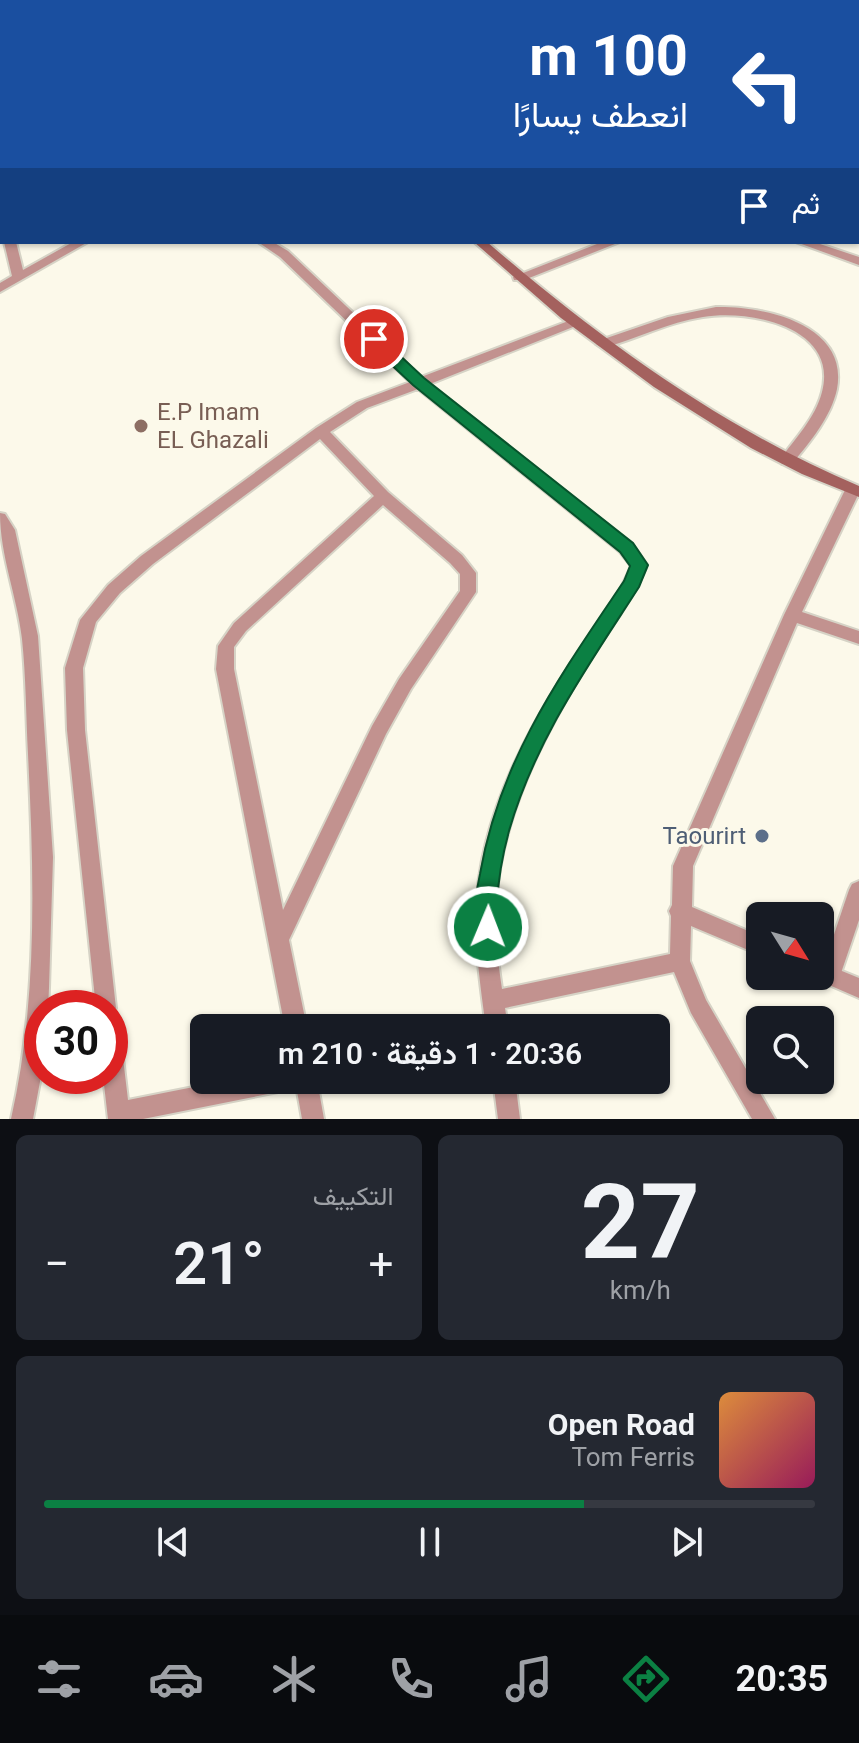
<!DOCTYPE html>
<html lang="ar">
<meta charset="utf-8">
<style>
body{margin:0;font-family:Roboto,Vazirmatn,sans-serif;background:#242831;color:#f1f3f6;direction:rtl;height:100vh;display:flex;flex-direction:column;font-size:30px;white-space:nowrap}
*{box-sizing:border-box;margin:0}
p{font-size:26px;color:#9ea1a6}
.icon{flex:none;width:44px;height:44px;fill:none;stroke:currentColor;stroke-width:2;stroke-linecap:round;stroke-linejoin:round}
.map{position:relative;height:1119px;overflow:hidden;direction:ltr}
.drawer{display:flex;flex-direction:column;gap:16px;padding:16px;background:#0d0f14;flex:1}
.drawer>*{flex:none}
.guide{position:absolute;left:0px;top:0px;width:860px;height:244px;box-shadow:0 2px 6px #0004;direction:rtl;background:#1a4fa0;color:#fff;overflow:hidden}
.needle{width:52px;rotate:127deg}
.tools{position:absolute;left:746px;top:902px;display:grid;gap:16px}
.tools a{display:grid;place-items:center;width:88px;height:88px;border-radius:12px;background:#171b24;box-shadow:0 2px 6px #0004;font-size:40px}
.speed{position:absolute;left:24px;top:990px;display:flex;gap:16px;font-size:40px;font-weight:700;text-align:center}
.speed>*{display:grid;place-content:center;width:104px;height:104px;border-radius:50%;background:#171b24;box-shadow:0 2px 6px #0004;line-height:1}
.speed .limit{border:12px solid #d22;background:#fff;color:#111}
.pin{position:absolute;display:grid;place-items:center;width:68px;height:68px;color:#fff;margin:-34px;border:4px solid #fff;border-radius:50%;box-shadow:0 2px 8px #0007}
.me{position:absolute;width:88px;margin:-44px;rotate:1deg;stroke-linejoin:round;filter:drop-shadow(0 0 6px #0008)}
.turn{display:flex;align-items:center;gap:28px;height:168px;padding:0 40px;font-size:36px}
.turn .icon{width:104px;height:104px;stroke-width:2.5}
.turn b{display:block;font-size:56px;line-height:68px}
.then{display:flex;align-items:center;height:76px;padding:0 40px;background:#0003;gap:16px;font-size:30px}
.big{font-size:60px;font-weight:600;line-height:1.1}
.drawer .tile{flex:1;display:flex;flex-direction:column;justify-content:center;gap:12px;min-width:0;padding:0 28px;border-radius:12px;background:#242831}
.drawer .dial{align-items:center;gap:0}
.dial b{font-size:104px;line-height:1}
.song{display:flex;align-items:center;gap:24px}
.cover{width:96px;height:96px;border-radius:12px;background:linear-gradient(135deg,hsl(30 70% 55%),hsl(330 70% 35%))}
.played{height:8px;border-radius:4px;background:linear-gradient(90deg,#0b8043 70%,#363941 70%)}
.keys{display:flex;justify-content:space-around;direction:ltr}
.heat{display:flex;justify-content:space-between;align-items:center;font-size:44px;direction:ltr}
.drawer .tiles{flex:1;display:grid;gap:16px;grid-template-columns:1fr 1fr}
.tile:last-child{grid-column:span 2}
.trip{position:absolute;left:190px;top:1014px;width:480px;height:80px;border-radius:12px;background:#171b24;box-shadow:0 2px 6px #0004;font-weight:600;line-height:80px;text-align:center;direction:rtl}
.tabs{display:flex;height:128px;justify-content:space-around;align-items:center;background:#090b0e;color:#9ea1a6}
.tabs .icon{width:56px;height:56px}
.tabs .current{color:#0b8043}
.tabs b{font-size:36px;color:#f1f3f6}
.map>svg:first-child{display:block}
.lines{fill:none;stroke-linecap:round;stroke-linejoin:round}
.lane-casing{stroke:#d6d3c6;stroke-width:4}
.street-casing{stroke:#d6d3c6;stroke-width:4}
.secondary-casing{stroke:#d6d3c6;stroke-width:4}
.lane{fill:#c2928f;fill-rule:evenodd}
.street{fill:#c2928f;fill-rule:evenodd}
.secondary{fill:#a4615e;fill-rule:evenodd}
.route{fill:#0b8043;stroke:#07532c;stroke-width:2}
.education-dot{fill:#8d6e63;stroke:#fcf9ea;stroke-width:3}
.service-dot{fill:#5c6f8a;stroke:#fcf9ea;stroke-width:3}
.labels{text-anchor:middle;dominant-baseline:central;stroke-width:6;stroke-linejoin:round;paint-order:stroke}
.education-label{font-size:24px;fill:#785e54;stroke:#fcf9ea;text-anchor:start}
.service-label{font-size:24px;fill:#4e5e75;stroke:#fcf9ea;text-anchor:end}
</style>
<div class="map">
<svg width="859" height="1119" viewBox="0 0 859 1119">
<rect width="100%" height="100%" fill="#fcf9ea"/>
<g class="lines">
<!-- lane casing -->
<g class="lane-casing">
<polygon id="lane" points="859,881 859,920 840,976 837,983 830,986 823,983 820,976 849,890 852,884"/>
</g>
<!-- street casing -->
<g class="street-casing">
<g id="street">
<rect x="68" y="0" width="10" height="2"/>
<polygon points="297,0 330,0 296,2"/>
<polygon points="407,0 417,0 418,2 408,2"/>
<polygon points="751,0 768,0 769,2 752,2"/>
<rect x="858" y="23" width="1" height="6"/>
<polygon points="0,166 2,167 2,175 0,174"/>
<polygon points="0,201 2,202 2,217 0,216"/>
<polygon points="4,242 16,242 23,270 73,242 88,242 0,292 0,283 12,276"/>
<path d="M258,242H273L288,251L421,377L571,320H581L583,323L430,384L632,544L647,565C633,601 607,632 587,665C543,737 501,817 496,904C494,932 498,961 502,989L670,954L671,916L669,911L672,905L673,866L784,615L845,490L853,485L859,487V493L802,612L859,631V644L797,623L693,866L692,907L760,936V955L691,926L690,961L706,1000L775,1119H752L691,1013L674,972L505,1008L508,1028H486C481,990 475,951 476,913C478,832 515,752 557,685C580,647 615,607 631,566L620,552L418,389L367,408L330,432L388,492L462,555L476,573V592L411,689L386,734L289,940L307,1028H285L216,669L218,646L234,623L374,496L320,439L153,564L120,593L96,622L83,668L85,730L116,1008L110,1016V1008H96L67,730L65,668L80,620L108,585L141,556L316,428L357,402L410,382L280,257ZM383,505L450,563L460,574V591L399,679L372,726L283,910L234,669V647L246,631Z"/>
<polygon points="602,242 620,242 524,280 514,280 513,277"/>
<polygon points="796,242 814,242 859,257 859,265"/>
<path d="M716,307C764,306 849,324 837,389C831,417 810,442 792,464H782L780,460C795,438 815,419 822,392C839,327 750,309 703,317C668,322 637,339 603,348L596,344L598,341L668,317Z"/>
<path d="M0,513L5,514L15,530L38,636L53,857L49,988L48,1008H42V1071L33,1119H11C38,1001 34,875 28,754C26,716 26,677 22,639C17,596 0,556 0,513Z"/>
<polygon points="820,962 859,978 859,998 813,978 820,976"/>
<polygon points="110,1031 118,1034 121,1041 128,1100 229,1080 294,1080 291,1088 283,1091 143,1119 108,1119 103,1076 110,1076"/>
<polygon points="295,1080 317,1080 324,1119 302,1119"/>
<polygon points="493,1080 515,1080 520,1119 498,1119"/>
</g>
</g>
<!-- secondary casing -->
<g class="secondary-casing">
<g id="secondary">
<polygon points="99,0 113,0 114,2 100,2"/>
<path d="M474,242H487C601,340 720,427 859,486V497L802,474L751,448L654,387L561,318Z"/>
</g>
</g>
<!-- lane -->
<use href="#lane" class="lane"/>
<!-- street -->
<use href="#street" class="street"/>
<!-- secondary -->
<use href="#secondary" class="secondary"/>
</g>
<!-- route -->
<path class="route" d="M368,336H379L424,378L633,543L648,565L639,587C588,666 535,740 509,831C503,853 498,882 497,904C497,915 501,924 496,934L488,937L480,934C471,915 476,894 480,874C500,759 560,676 624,581L630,566L620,552L413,385L368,343Z"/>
<!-- markers -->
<circle class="education-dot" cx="141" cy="426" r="8"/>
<circle class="service-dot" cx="762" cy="836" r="8"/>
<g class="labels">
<!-- education labels -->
<g class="education-label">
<text x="157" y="412">E.P Imam<tspan x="157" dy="28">EL Ghazali</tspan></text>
</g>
<!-- service labels -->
<g class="service-label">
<text x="746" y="836">Taourirt</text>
</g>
</g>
</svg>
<div class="tools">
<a><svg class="needle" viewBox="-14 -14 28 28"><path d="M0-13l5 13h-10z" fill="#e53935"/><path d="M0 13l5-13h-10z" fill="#9ea1a6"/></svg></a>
<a><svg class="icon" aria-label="search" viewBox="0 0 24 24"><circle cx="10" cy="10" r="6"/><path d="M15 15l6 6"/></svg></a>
</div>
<div class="speed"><div class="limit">30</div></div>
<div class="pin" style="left:374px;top:339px;background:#d93025"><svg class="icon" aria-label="arrive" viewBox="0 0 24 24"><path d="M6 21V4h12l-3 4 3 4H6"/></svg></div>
<svg class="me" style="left:488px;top:927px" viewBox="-20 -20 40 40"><circle r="17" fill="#0b8043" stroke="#fff" stroke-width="3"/><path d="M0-11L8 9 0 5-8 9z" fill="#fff"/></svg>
<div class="trip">20:36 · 1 دقيقة · 210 m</div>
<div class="guide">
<div class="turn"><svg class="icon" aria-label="left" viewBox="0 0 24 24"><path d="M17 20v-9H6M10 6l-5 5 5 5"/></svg><div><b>100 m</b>انعطف يسارًا</div></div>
<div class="then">ثم<svg class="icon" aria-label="arrive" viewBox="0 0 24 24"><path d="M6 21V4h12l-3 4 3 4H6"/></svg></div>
</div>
</div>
<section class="drawer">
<div class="tiles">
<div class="tile dial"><b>27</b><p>km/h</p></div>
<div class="tile"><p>التكييف</p>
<div class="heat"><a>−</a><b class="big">21°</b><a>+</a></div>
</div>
<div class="tile">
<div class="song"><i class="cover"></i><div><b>Open Road</b><p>Tom Ferris</p></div></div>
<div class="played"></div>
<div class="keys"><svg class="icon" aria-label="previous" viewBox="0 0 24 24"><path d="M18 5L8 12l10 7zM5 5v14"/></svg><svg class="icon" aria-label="pause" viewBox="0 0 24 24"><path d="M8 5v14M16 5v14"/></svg><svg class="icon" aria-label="next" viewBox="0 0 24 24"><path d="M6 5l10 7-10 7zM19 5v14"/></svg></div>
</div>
</div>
</section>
<nav class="tabs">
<b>20:35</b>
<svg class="icon current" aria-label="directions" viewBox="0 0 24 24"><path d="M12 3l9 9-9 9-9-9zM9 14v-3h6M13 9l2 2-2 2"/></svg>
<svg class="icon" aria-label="music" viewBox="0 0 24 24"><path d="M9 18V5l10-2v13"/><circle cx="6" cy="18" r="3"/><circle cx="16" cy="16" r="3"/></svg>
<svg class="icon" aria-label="phone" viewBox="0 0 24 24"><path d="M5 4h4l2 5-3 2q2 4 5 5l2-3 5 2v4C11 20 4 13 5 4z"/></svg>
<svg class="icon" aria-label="climate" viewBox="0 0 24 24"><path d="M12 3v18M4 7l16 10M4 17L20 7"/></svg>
<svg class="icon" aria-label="car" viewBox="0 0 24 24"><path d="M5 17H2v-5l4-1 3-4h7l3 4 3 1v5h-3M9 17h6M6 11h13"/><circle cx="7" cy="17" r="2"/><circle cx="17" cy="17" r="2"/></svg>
<svg class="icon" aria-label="filters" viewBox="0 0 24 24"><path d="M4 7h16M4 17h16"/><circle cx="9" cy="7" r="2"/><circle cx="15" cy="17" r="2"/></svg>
</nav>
